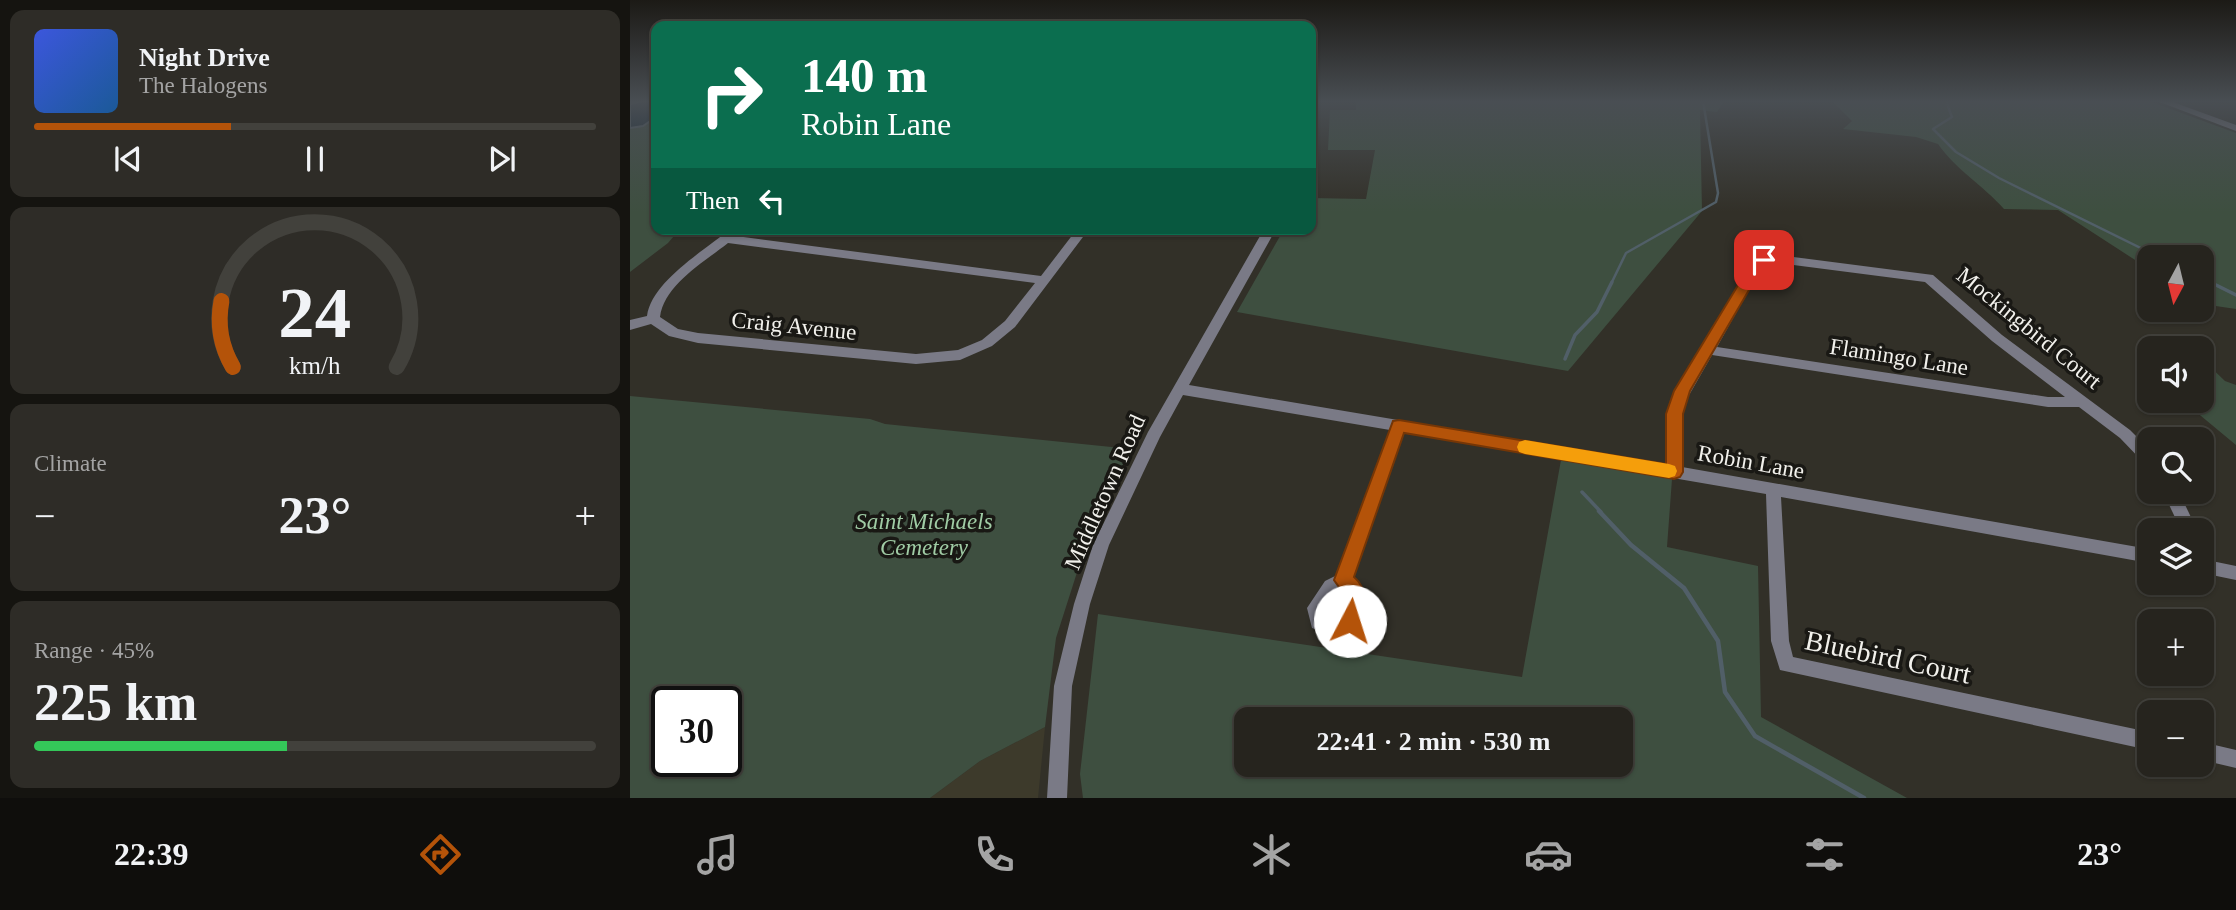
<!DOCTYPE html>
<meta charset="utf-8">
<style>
body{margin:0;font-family:"Times New Roman",serif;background:#2e2c27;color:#f1f3f6;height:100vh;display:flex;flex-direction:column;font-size:26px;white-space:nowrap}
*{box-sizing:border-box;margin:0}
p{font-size:23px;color:#a4a4a4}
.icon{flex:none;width:38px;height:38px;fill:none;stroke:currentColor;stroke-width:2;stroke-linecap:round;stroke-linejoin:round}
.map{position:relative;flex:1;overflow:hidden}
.drawer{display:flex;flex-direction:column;gap:10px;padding:10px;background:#151410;width:630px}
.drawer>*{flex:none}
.guide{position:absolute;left:21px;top:21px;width:665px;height:214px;border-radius:14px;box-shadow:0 2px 5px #0004,0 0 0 2px #42413c;background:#0b6e4f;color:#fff;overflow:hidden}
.needle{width:46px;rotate:187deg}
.fabs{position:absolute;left:1507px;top:245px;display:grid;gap:14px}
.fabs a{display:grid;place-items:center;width:77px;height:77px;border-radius:14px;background:#26241e;box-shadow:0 2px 5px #0004,0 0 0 2px #42413c;font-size:35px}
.speed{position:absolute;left:21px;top:686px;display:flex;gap:14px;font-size:35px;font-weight:700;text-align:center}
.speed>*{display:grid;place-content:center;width:91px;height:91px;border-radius:50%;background:#26241e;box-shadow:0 2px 5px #0004,0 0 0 2px #42413c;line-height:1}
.speed .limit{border:4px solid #111;border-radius:10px;background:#fff;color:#111}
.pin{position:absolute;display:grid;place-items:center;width:60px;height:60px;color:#fff;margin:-30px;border-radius:14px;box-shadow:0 4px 10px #0006}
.me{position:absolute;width:77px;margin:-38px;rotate:5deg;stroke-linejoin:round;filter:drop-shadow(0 0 5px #0008)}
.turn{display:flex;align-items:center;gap:24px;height:147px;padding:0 35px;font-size:32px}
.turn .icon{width:91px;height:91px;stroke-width:2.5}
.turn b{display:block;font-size:49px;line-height:60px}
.then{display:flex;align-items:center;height:66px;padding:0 35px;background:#0003;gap:14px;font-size:26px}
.big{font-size:52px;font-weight:800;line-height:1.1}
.drawer .card{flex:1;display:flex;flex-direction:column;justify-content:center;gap:10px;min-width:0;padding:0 24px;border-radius:14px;background:#2e2c27}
.drawer .dial{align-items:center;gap:0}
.dial svg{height:182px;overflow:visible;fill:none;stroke:#42413c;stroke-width:7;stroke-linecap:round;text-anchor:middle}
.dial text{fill:#f1f3f6;stroke:none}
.song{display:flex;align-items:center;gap:21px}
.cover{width:84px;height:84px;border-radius:10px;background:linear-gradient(135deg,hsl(230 70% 55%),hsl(210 70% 35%))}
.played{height:7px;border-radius:4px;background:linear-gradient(90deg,#b45309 35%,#42413c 35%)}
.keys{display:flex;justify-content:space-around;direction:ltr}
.heat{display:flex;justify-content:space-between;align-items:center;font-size:38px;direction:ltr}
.charge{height:10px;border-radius:5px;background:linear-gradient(90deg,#34c759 45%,#42413c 0)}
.trip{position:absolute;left:604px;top:707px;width:399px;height:70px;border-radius:14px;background:#26241e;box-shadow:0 2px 5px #0004,0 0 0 2px #42413c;font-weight:800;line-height:70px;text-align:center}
.menu{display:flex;height:112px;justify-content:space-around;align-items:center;background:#0f0e0c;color:#a4a4a4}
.menu .icon{width:49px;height:49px}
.menu .selected{color:#b45309}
.menu b{font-size:32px;color:#f1f3f6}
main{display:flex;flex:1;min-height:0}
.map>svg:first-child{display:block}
.built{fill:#3d3a2b}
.green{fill:#3e4f40;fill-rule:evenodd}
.water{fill:#0c2030;stroke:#515f68;stroke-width:2}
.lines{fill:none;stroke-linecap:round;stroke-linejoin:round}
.stream-far2{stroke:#515f68;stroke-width:2.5}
.stream-far1{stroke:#515f68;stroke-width:3.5}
.stream{stroke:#515f68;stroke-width:4.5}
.minor{fill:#7a7a86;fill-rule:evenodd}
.route{fill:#b45309;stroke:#753606;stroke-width:2}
.slow{fill:#f59e0b}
.labels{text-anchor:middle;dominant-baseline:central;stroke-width:7;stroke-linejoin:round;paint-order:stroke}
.street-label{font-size:23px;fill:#f2f1ec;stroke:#191814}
.park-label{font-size:23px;font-style:italic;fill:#a0cca5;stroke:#191814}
.near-street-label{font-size:28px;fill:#f2f1ec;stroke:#191814}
</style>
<main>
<section class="drawer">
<div class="card">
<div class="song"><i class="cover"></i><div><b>Night Drive</b><p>The Halogens</p></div></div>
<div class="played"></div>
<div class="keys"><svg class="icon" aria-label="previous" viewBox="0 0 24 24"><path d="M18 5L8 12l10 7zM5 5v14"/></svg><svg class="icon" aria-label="pause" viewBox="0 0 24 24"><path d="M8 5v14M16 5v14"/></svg><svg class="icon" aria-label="next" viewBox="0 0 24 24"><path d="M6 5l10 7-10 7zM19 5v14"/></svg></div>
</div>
<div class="card dial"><svg viewBox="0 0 100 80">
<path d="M14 69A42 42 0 1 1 86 69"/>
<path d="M14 69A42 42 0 0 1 9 40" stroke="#b45309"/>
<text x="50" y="56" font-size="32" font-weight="700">24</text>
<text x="50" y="72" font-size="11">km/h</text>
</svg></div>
<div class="card"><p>Climate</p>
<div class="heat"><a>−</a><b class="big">23°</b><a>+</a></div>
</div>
<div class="card"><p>Range · 45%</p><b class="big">225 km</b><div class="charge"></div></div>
</section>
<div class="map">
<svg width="1606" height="798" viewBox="0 0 1606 798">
<rect width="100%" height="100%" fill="#323028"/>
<!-- built -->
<polygon class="built" points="415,727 408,798 300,798 350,761"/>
<!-- green -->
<g class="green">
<polygon points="0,101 26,101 26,229 50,229 38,243 0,272"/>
<polygon points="726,101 1094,101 1087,112 1070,110 1072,211 938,371 607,312 654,229 681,229 681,198 736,199 745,150 698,150 700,110 726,110"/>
<path d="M1202,101H1519L1606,133V309L1572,304V257H1519V269L1428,210L1374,209C1353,185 1326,170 1308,144L1286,137L1213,129L1222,121Z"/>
<polygon points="1572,359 1595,381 1606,385 1606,445 1553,401 1572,401"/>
<path d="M0,396L240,419L255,424L501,449L459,535L426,638L415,727L350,761L300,798H0ZM37,702H96V761H37Z"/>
<path d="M931,460L1042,479L1037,547L1128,566L1131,717L1277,798H453L450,774L468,614L892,677ZM990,719V765H616V719Z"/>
</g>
<!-- water -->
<polygon class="water" points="12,101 26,101 26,117 13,126 0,128 0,104"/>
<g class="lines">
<!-- stream-far2 -->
<g class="stream-far2">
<polyline points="1316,101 1322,117 1303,129 1326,152 1369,178 1529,257"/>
<polyline points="1572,278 1584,284"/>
<polyline points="981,284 996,253 1086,202 1088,193 1073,101"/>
</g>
<!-- stream-far1 -->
<g class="stream-far1">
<polyline points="1580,282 1606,295"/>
<polyline points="935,359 945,335 967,312 982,282"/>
<polyline points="952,492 971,512"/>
</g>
<!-- stream -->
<polyline class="stream" points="969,511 1001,545 1054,588 1088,641 1095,692 1125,736 1234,798"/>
<!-- minor -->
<g class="minor">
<polygon points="1527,101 1540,101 1606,125 1606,131"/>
<path d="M100,229H113L106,236L411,276L447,229H459L385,327L362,346L330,360L286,364L68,343L39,336L21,324L0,330V320L17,316C22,281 74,251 100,229ZM98,243L405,283L375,321L352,340L328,350L286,354L68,333L48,329L30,317C34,285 74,262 98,243Z"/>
<path d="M634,229H646L559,385L1037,465L1040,404L1115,275L1130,257L1141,254L1303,275L1372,335L1500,430L1519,449V465L1514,463L1490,438L1449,407H1418L1082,355L1054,404L1052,467L1519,549V563L1151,497L1159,641L1163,657L1519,732V750L1150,670L1141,641L1136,494L774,432L722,577C743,591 734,630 709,634C699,636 691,631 682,628L677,608L695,581L707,575L760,430L553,395L530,437L479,545L460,604L442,686L437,798H417L424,686L444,604L463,545L518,432ZM1141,262L1295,282L1362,341L1435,397H1418L1087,347L1126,277ZM712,589L715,591V612L707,619L695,617L694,610L707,591Z"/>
<polygon points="1533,492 1549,492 1567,530 1551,530"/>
<polygon points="1572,559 1606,566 1606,580 1572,573"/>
<polygon points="1572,742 1606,750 1606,768 1572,760"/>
</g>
</g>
<!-- sky -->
<linearGradient id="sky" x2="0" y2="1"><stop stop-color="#1c1a16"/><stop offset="0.48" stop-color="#494e53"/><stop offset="1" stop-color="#494e53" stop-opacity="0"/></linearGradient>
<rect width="1606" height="212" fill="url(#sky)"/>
<!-- route -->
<path class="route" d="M1134,256L1141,260L1126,278L1060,391L1053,414V472L1050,477L1044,479L774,433L724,577C740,590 734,611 727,628L720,630L713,628L710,621L716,597L704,580L763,421L769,420L1036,464V414L1044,391L1116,272L1129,257Z"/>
<!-- slow -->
<polygon class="slow" points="895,440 1039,464 1045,466 1047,471 1045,476 1039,478 895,454 889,452 887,447 889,442"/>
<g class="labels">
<!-- street labels -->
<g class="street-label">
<text transform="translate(164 326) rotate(6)">Craig Avenue</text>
<text transform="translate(1399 328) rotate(39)">Mockingbird Court</text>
<text transform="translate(1269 357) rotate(9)">Flamingo Lane</text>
<text transform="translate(1121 462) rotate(10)">Robin Lane</text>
<text transform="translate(475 492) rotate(-66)">Middletown Road</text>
</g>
<!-- park labels -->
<g class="park-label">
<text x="294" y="521">Saint Michaels<tspan x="294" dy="26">Cemetery</tspan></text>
</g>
<!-- near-street labels -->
<g class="near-street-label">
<text transform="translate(1258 657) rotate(12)">Bluebird Court</text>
</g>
</g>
</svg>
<div class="fabs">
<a><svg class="needle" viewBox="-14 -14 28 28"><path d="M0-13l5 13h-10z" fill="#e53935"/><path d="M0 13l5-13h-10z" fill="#a4a4a4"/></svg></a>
<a><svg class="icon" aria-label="sound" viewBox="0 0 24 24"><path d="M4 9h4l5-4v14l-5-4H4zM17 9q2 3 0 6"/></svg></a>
<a><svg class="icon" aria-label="search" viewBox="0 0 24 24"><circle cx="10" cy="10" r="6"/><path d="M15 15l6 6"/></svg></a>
<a><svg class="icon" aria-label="layers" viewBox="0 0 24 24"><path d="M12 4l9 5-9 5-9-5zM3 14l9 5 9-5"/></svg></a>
<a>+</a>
<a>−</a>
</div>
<div class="speed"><div class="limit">30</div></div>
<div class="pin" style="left:1134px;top:260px;background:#d93025"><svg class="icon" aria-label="arrive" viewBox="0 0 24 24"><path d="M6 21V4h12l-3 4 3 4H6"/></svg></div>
<svg class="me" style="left:720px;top:621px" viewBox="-20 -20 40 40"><circle r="19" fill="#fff"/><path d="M0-13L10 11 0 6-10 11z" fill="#b45309"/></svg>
<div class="trip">22:41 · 2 min · 530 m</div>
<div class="guide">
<div class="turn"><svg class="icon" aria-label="right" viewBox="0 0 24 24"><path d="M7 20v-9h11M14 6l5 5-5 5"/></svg><div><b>140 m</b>Robin Lane</div></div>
<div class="then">Then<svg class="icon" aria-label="left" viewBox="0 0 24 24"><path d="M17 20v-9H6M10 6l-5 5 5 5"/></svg></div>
</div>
</div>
</main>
<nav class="menu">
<b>22:39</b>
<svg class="icon selected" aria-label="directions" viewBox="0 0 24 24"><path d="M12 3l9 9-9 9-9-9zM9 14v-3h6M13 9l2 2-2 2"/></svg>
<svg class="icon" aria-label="music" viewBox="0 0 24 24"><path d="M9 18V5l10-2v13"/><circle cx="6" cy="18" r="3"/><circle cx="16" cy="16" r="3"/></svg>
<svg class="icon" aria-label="phone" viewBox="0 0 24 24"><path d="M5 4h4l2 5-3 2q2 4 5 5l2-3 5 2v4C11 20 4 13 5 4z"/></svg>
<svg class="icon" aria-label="climate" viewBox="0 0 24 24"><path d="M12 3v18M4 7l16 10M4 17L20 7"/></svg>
<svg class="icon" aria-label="car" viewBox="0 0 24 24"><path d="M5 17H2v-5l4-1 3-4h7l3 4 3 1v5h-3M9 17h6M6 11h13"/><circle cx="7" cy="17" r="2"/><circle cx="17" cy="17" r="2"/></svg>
<svg class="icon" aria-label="filters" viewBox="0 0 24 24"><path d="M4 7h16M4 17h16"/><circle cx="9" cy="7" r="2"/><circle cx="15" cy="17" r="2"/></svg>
<b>23°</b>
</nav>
